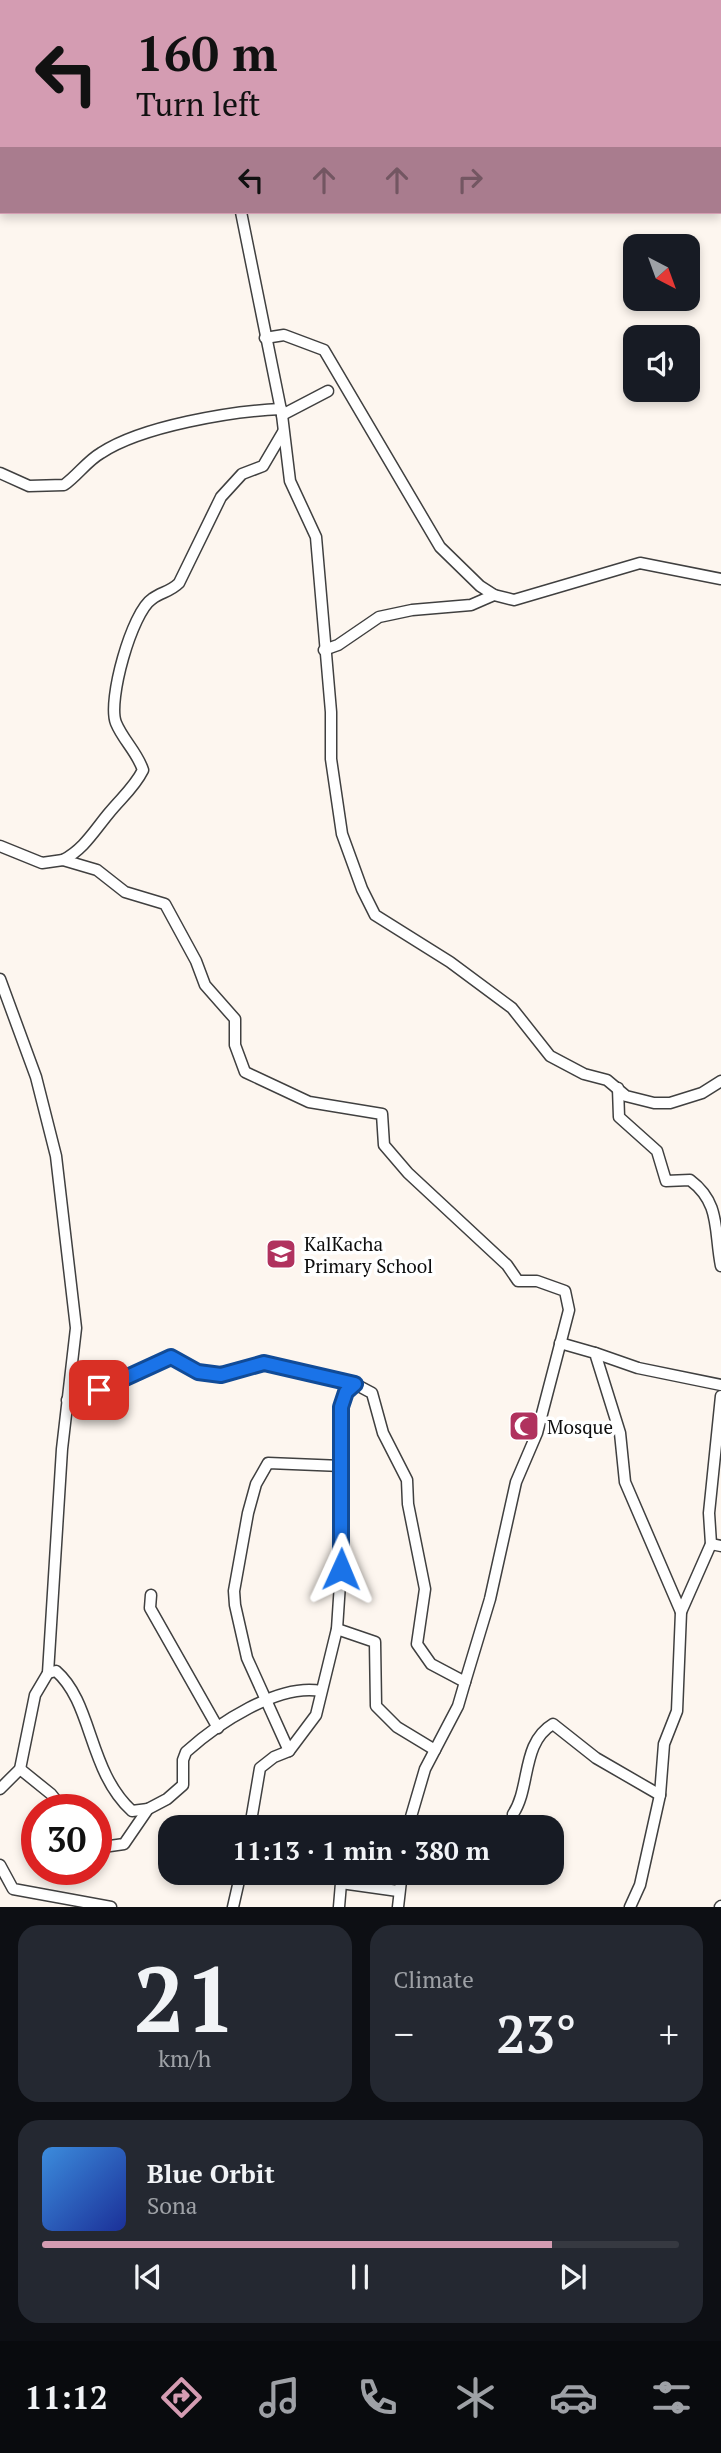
<!DOCTYPE html>
<meta charset="utf-8">
<style>
body{margin:0;font-family:"PT Serif",serif;background:#242831;color:#f1f3f6;height:100vh;display:flex;flex-direction:column;font-size:26px;white-space:nowrap}
*{box-sizing:border-box;margin:0}
p{font-size:23px;color:#9ea1a6}
.icon{flex:none;width:38px;height:38px;fill:none;stroke:currentColor;stroke-width:2;stroke-linecap:round;stroke-linejoin:round}
.map{position:relative;height:1907px;overflow:hidden}
.panel{display:flex;flex-direction:column;gap:18px;padding:18px;background:#0d0f14;flex:1}
.panel>*{flex:none}
.hud{position:absolute;left:0px;top:0px;width:721px;height:214px;box-shadow:0 4px 10px #0003;background:#d49cb2;color:#111;overflow:hidden}
.needle{width:46px;rotate:139deg}
.fabs{position:absolute;left:623px;top:234px;display:grid;gap:14px}
.fabs a{display:grid;place-items:center;width:77px;height:77px;border-radius:14px;background:#171b24;box-shadow:0 4px 10px #0003;font-size:35px}
.speed{position:absolute;left:21px;top:1794px;display:flex;gap:14px;font-size:35px;font-weight:700;text-align:center}
.speed>*{display:grid;place-content:center;width:91px;height:91px;border-radius:50%;background:#171b24;box-shadow:0 4px 10px #0003;line-height:1}
.speed .limit{border:10px solid #d22;background:#fff;color:#111}
.pin{position:absolute;display:grid;place-items:center;width:60px;height:60px;color:#fff;margin:-30px;border-radius:14px;box-shadow:0 4px 10px #0006}
.me{position:absolute;width:77px;margin:-38px;rotate:1deg;stroke-linejoin:round;filter:drop-shadow(0 0 5px #0008)}
.turn{display:flex;align-items:center;gap:24px;height:147px;padding:0 21px;font-size:32px}
.turn .icon{width:91px;height:91px;stroke-width:2.5}
.turn b{display:block;font-size:49px;line-height:60px}
.lanes{display:flex;align-items:center;height:66px;padding:0 21px;background:#0003;justify-content:center;gap:35px;direction:ltr}
.lanes .off{opacity:.35}
.big{font-size:52px;font-weight:700;line-height:1.1}
.panel .card{flex:1;display:flex;flex-direction:column;justify-content:center;gap:10px;min-width:0;padding:0 24px;border-radius:21px;background:#242831}
.panel .dial{align-items:center;gap:0}
.dial b{font-size:91px;line-height:1}
.song{display:flex;align-items:center;gap:21px}
.cover{width:84px;height:84px;border-radius:10px;background:linear-gradient(135deg,hsl(210 70% 55%),hsl(230 70% 35%))}
.played{height:7px;border-radius:4px;background:linear-gradient(90deg,#d49cb2 80%,#363941 80%)}
.keys{display:flex;justify-content:space-around;direction:ltr}
.heat{display:flex;justify-content:space-between;align-items:center;font-size:38px;direction:ltr}
.panel .tiles{flex:1;display:grid;gap:18px;grid-template-columns:1fr 1fr}
.card:last-child{grid-column:span 2}
.trip{position:absolute;left:158px;top:1815px;width:406px;height:70px;border-radius:21px;background:#171b24;box-shadow:0 4px 10px #0003;font-weight:700;line-height:70px;text-align:center}
.tabs{display:flex;height:112px;justify-content:space-around;align-items:center;background:#090b0e;color:#9ea1a6}
.tabs .icon{width:49px;height:49px}
.tabs .current{color:#d49cb2}
.tabs b{font-size:32px;color:#f1f3f6}
.map>svg:first-child{display:block}
.lines{fill:none;stroke-linecap:round;stroke-linejoin:round}
.street-casing{stroke:#404040;stroke-width:13}
.street{stroke:#fff;stroke-width:10}
.route-casing{stroke:#114b97;stroke-width:18}
.route{stroke:#1a73e8;stroke-width:12}
.labels{text-anchor:middle;dominant-baseline:central;stroke-width:7;stroke-linejoin:round;paint-order:stroke}
.poi-label{font-size:19px;fill:#0d0d0d;stroke:#fff;text-anchor:start}
</style>
<div class="map">
<svg width="721" height="1907" viewBox="0 0 721 1907">
<rect width="100%" height="100%" fill="#fdf6ef"/>
<g class="lines">
<!-- street casing -->
<g class="street-casing">
<g id="street">
<polyline points="211,0 211,2"/>
<polyline points="241,212 282,415 290,481 316,537 331,712 331,759 342,834 362,889 375,915 450,962 512,1008 550,1056 584,1074 607,1080 626,1096 654,1103 670,1103 702,1093 721,1081"/>
<polyline points="265,338 284,335 324,350 440,547 480,586 494,595"/>
<polyline points="282,415 328,391"/>
<path d="M0,473L29,486L64,485C77,476 87,461 101,453C142,426 232,411 281,409"/>
<polyline points="324,650 338,645 379,617 412,610 471,605 494,595 514,600 640,563 721,579"/>
<polyline points="0,846 42,863 63,860 97,870 125,892 165,904 196,961 205,985 235,1019 235,1045 245,1072 309,1102 382,1114 384,1145 408,1173 507,1265 518,1281 537,1281 565,1291 569,1310 555,1364 537,1433 516,1482 490,1599 465,1682 458,1706 425,1769 408,1827"/>
<path d="M63,860C84,849 94,831 109,813C121,798 134,788 143,770C137,752 123,740 116,723C107,701 132,612 152,599C161,592 170,592 179,583L221,497L242,474L263,466L283,432"/>
<polyline points="0,979 36,1077 56,1156 76,1328 62,1449 48,1673 35,1695 20,1769 0,1789"/>
<path d="M618,1088L619,1117L657,1151L666,1181L690,1180C721,1203 714,1231 721,1266"/>
<polyline points="560,1343 595,1353 620,1433 625,1482 681,1612"/>
<polyline points="595,1353 638,1368 721,1385"/>
<polyline points="67,1400 99,1390 171,1357 198,1372 221,1375 264,1363 355,1384 372,1393 383,1433 407,1480 408,1504 425,1589 417,1644 431,1664 465,1682"/>
<polyline points="711,1544 721,1546"/>
<polyline points="151,1595 150,1608 218,1728"/>
<polyline points="337,1629 375,1642 376,1706 397,1727 435,1750"/>
<path d="M48,1673L56,1671C93,1703 88,1771 132,1811L148,1809"/>
<polyline points="289,1751 247,1658 235,1605 234,1591 248,1513 256,1484 268,1463 342,1466"/>
<polyline points="20,1769 51,1794 64,1810"/>
<path d="M513,1814C531,1787 521,1743 553,1724L596,1758L660,1795"/>
<polyline points="250,1827 260,1768 274,1757 289,1751 316,1715 337,1629 342,1553 341,1407 346,1392 355,1384"/>
<path d="M96,1842L103,1847L124,1844L148,1809L167,1799L183,1785V1760L186,1752C217,1724 278,1683 321,1691"/>
<polyline points="0,1865 13,1889 111,1907"/>
<polyline points="233,1907 241,1872"/>
<polyline points="339,1907 341,1883 398,1891"/>
<polyline points="398,1907 402,1872"/>
<polyline points="630,1907 640,1885 660,1795 664,1744 677,1711 681,1612 711,1544 709,1513 721,1396"/>
<polyline points="720,1907 721,1906"/>
</g>
</g>
<!-- street -->
<use href="#street" class="street"/>
</g>
<g class="lines">
<!-- route casing -->
<g class="route-casing">
<polyline id="route" points="99,1390 171,1357 198,1372 221,1375 264,1363 355,1384 346,1392 341,1407 341,1569"/>
</g>
<!-- route -->
<use href="#route" class="route"/>
</g>
<!-- icons -->
<defs>
<g id="school-square" transform="scale(1.575)"><rect x="-9" y="-9" width="18" height="18" rx="4" fill="#b0325e" stroke="#fff"/><path d="M0-5L7-2L0 1L-7-2ZM-4 1L0 2.5L4 1V4Q0 6-4 4Z" fill="#fff"/></g>
<g id="mosque-square" transform="scale(1.575)"><rect x="-9" y="-9" width="18" height="18" rx="4" fill="#b0325e" stroke="#fff"/><path d="M3.5-4.9A6 6 0 1 0 3.5 4.9A5 5 0 1 1 3.5-4.9Z" fill="#fff"/></g>
</defs>
<g fill-rule="evenodd">
<use href="#school-square" x="281" y="1254"/>
<use href="#mosque-square" x="524" y="1426"/>
</g>
<g class="labels">
<!-- poi labels -->
<g class="poi-label">
<text x="304" y="1243">KalKacha<tspan x="304" dy="22">Primary School</tspan></text>
<text x="547" y="1426">Mosque</text>
</g>
</g>
</svg>
<div class="fabs">
<a><svg class="needle" viewBox="-14 -14 28 28"><path d="M0-13l5 13h-10z" fill="#e53935"/><path d="M0 13l5-13h-10z" fill="#9ea1a6"/></svg></a>
<a><svg class="icon" aria-label="sound" viewBox="0 0 24 24"><path d="M4 9h4l5-4v14l-5-4H4zM17 9q2 3 0 6"/></svg></a>
</div>
<div class="speed"><div class="limit">30</div></div>
<div class="pin" style="left:99px;top:1390px;background:#d93025"><svg class="icon" aria-label="arrive" viewBox="0 0 24 24"><path d="M6 21V4h12l-3 4 3 4H6"/></svg></div>
<svg class="me" style="left:341px;top:1569px" viewBox="-20 -20 40 40"><path d="M0-17L14 15 0 8-14 15z" fill="#1a73e8" stroke="#fff" stroke-width="4"/></svg>
<div class="trip">11:13 · 1 min · 380 m</div>
<div class="hud">
<div class="turn"><svg class="icon" aria-label="left" viewBox="0 0 24 24"><path d="M17 20v-9H6M10 6l-5 5 5 5"/></svg><div><b>160 m</b>Turn left</div></div>
<div class="lanes"><svg class="icon" aria-label="left" viewBox="0 0 24 24"><path d="M17 20v-9H6M10 6l-5 5 5 5"/></svg><svg class="icon off" aria-label="ahead" viewBox="0 0 24 24"><path d="M12 20V5M6 11l6-6 6 6"/></svg><svg class="icon off" aria-label="ahead" viewBox="0 0 24 24"><path d="M12 20V5M6 11l6-6 6 6"/></svg><svg class="icon off" aria-label="right" viewBox="0 0 24 24"><path d="M7 20v-9h11M14 6l5 5-5 5"/></svg></div>
</div>
</div>
<section class="panel">
<div class="tiles">
<div class="card dial"><b>21</b><p>km/h</p></div>
<div class="card"><p>Climate</p>
<div class="heat"><a>−</a><b class="big">23°</b><a>+</a></div>
</div>
<div class="card">
<div class="song"><i class="cover"></i><div><b>Blue Orbit</b><p>Sona</p></div></div>
<div class="played"></div>
<div class="keys"><svg class="icon" aria-label="previous" viewBox="0 0 24 24"><path d="M18 5L8 12l10 7zM5 5v14"/></svg><svg class="icon" aria-label="pause" viewBox="0 0 24 24"><path d="M8 5v14M16 5v14"/></svg><svg class="icon" aria-label="next" viewBox="0 0 24 24"><path d="M6 5l10 7-10 7zM19 5v14"/></svg></div>
</div>
</div>
</section>
<nav class="tabs">
<b>11:12</b>
<svg class="icon current" aria-label="directions" viewBox="0 0 24 24"><path d="M12 3l9 9-9 9-9-9zM9 14v-3h6M13 9l2 2-2 2"/></svg>
<svg class="icon" aria-label="music" viewBox="0 0 24 24"><path d="M9 18V5l10-2v13"/><circle cx="6" cy="18" r="3"/><circle cx="16" cy="16" r="3"/></svg>
<svg class="icon" aria-label="phone" viewBox="0 0 24 24"><path d="M5 4h4l2 5-3 2q2 4 5 5l2-3 5 2v4C11 20 4 13 5 4z"/></svg>
<svg class="icon" aria-label="climate" viewBox="0 0 24 24"><path d="M12 3v18M4 7l16 10M4 17L20 7"/></svg>
<svg class="icon" aria-label="car" viewBox="0 0 24 24"><path d="M5 17H2v-5l4-1 3-4h7l3 4 3 1v5h-3M9 17h6M6 11h13"/><circle cx="7" cy="17" r="2"/><circle cx="17" cy="17" r="2"/></svg>
<svg class="icon" aria-label="filters" viewBox="0 0 24 24"><path d="M4 7h16M4 17h16"/><circle cx="9" cy="7" r="2"/><circle cx="15" cy="17" r="2"/></svg>
</nav>
